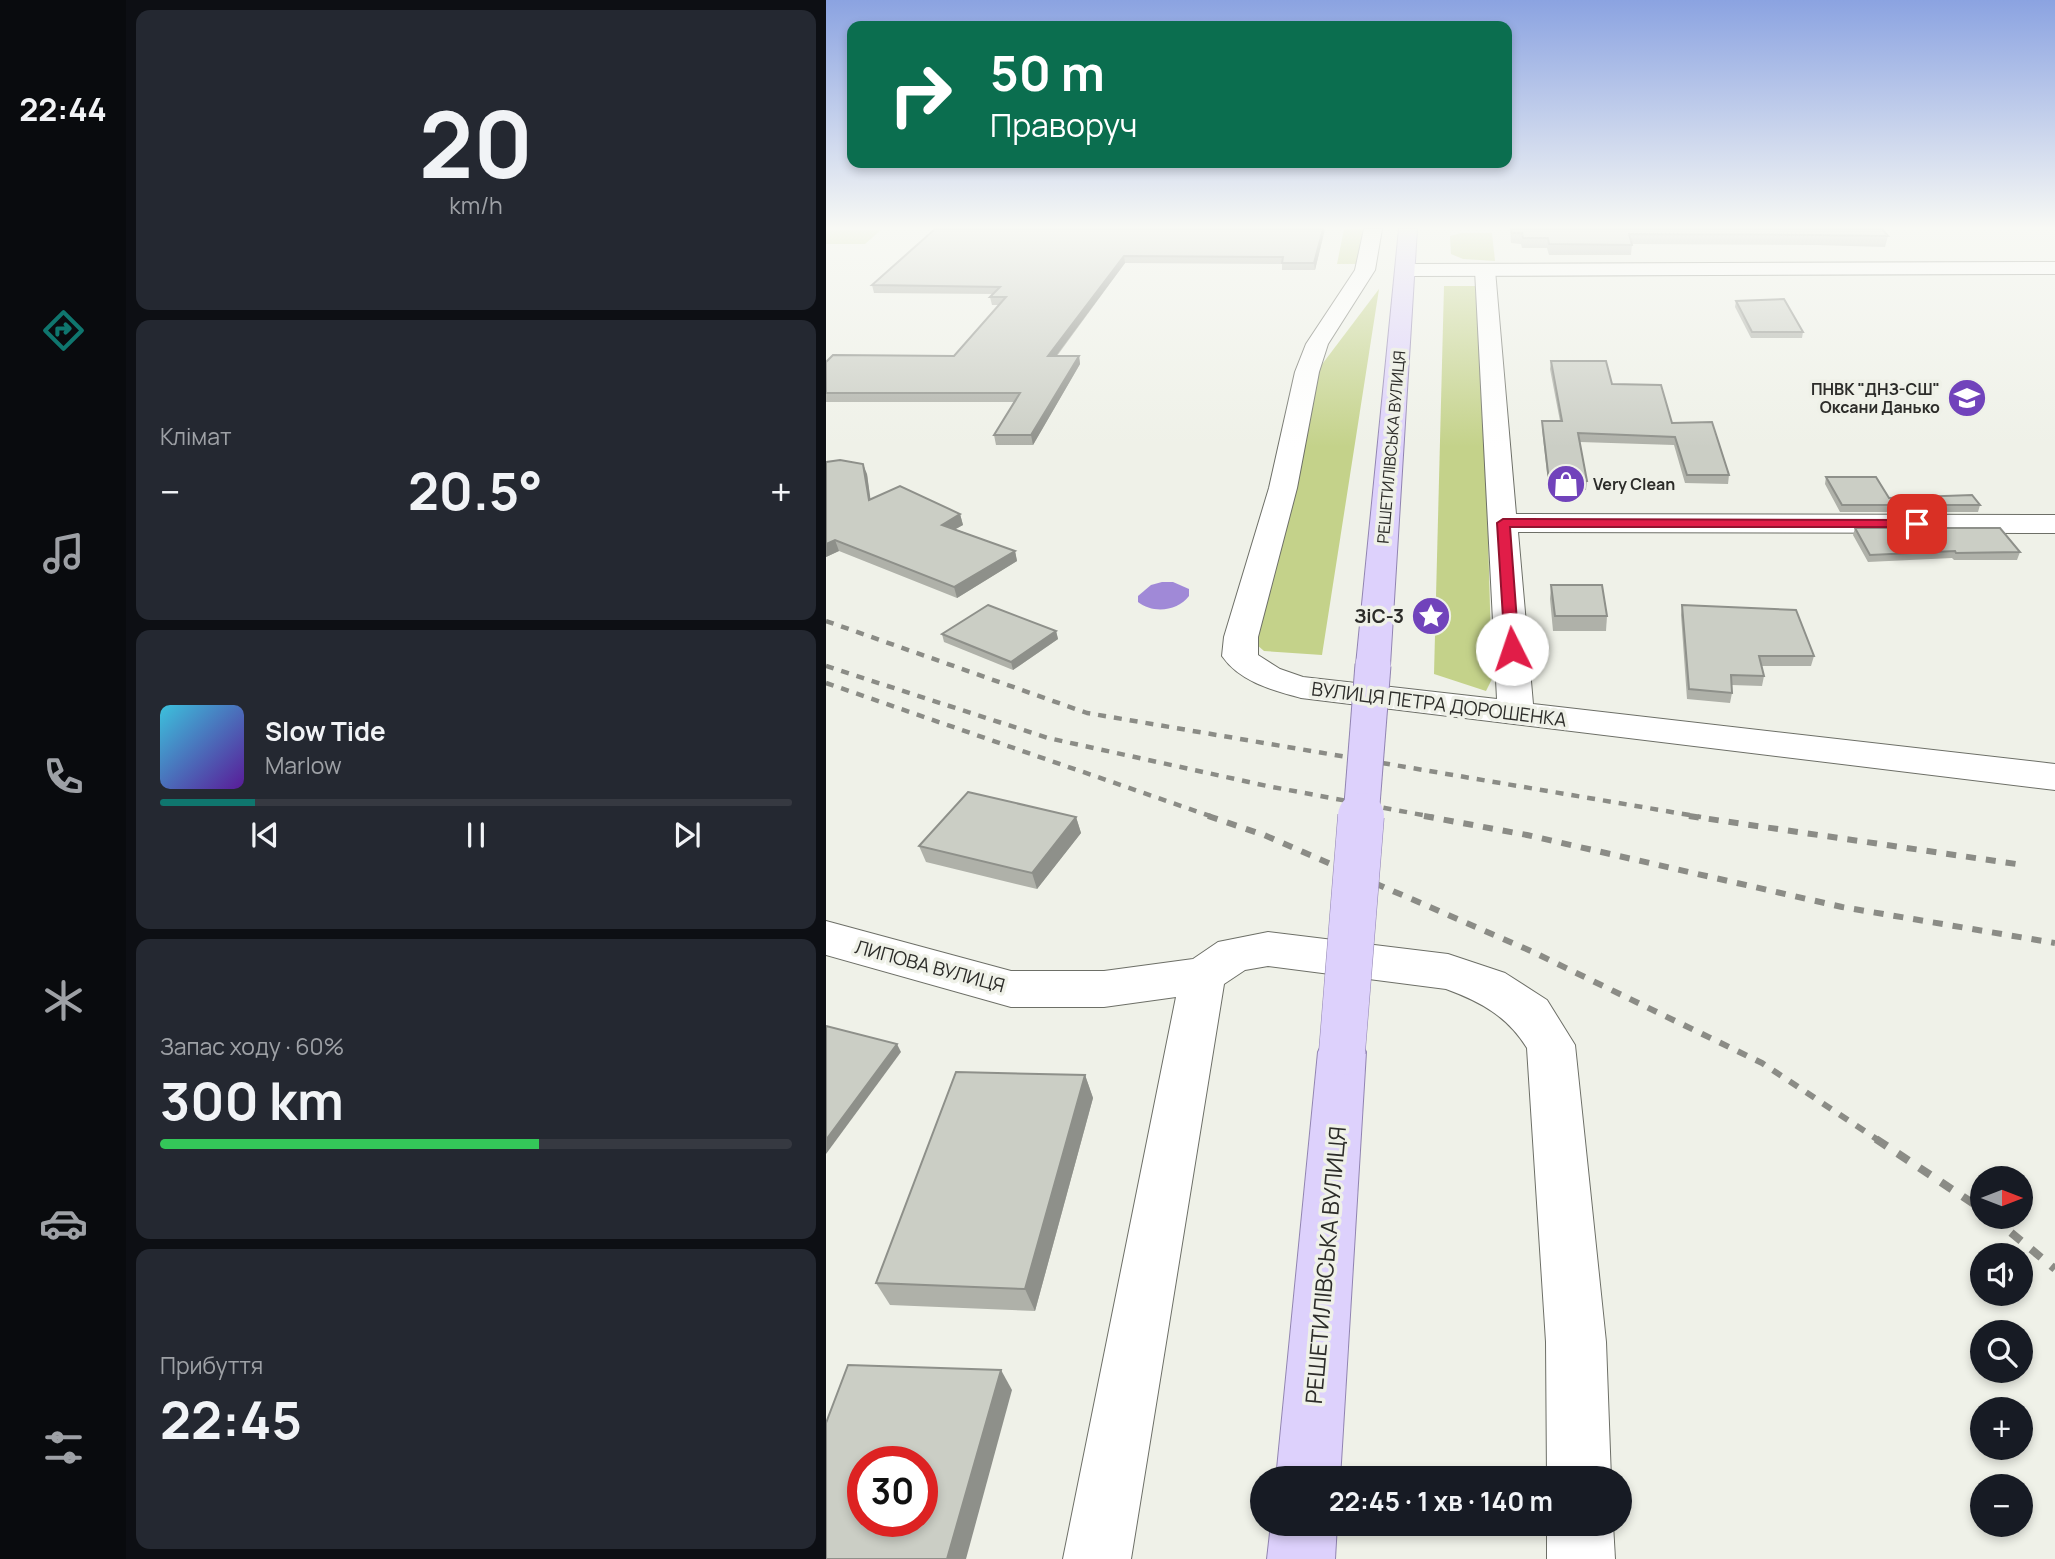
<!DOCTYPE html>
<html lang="uk">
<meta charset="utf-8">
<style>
body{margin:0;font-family:Manrope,sans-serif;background:#242831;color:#f1f3f6;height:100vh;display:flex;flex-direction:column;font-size:26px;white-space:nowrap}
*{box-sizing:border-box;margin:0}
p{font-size:23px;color:#9ea1a6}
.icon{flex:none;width:38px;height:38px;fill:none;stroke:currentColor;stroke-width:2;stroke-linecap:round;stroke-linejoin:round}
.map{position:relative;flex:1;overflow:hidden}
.sheet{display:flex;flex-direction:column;gap:10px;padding:10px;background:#0d0f14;width:700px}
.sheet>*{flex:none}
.guide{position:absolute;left:21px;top:21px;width:665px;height:147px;border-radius:14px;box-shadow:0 4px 10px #0003;background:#0b6e4f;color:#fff;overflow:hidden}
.needle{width:46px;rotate:90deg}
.fabs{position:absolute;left:1144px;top:1166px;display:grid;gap:14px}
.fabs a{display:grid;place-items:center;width:63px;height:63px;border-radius:50%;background:#171b24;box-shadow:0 4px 10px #0003;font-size:35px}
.speed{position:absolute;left:21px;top:1446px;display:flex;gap:14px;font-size:35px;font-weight:700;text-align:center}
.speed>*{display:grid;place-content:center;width:91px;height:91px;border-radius:50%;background:#171b24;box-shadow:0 4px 10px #0003;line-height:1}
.speed .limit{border:10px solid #d22;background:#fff;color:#111}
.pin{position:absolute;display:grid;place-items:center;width:60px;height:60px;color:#fff;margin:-30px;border-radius:14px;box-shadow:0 4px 10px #0006}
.me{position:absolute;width:77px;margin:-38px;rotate:356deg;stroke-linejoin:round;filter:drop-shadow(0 0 5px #0008)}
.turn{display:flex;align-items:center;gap:24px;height:147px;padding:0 28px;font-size:32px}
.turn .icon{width:91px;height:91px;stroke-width:2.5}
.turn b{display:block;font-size:49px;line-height:60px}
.big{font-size:52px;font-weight:700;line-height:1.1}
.sheet .card{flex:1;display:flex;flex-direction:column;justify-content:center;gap:10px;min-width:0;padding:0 24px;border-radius:14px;background:#242831}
.sheet .dial{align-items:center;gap:0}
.dial b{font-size:91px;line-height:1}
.song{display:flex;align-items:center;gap:21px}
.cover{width:84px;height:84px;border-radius:10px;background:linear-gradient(135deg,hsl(190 70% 55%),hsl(270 70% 35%))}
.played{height:7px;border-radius:4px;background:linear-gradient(90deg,#0f766e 15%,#363941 15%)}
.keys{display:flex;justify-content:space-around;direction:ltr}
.heat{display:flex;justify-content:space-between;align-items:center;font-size:38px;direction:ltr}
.charge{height:10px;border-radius:5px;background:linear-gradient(90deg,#34c759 60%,#363941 0)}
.trip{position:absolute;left:424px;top:1466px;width:382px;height:70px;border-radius:35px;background:#171b24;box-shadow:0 4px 10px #0003;font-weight:700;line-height:70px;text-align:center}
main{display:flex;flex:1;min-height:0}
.menu{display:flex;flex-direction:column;width:126px;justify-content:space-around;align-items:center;background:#090b0e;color:#9ea1a6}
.menu .icon{width:49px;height:49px}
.menu .current{color:#0f766e}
.menu b{font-size:32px;color:#f1f3f6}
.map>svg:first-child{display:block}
.green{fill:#c4d28a}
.water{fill:#a089d7}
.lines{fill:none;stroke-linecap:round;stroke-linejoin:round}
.minor-casing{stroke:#6d6f67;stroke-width:2}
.tertiary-casing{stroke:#6d6f67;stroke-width:2}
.primary-casing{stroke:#9184b1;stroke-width:2}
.minor{fill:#fff;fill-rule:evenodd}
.tertiary{fill:#fff;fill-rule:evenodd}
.primary{fill:#ddd1fc;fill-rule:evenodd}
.rail-far2{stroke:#8b8c86;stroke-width:4.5;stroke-dasharray:8 8;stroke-linecap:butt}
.rail-far1{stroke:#8b8c86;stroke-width:6;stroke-dasharray:10 10;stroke-linecap:butt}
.rail{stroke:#8b8c86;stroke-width:8;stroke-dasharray:13 13;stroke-linecap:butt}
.primary-bridge-far1-casing{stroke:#9184b1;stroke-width:37;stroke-linecap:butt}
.primary-bridge-casing{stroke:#9184b1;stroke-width:47;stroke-linecap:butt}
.primary-bridge-far1{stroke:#ddd1fc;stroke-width:35}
.primary-bridge{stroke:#ddd1fc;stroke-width:46}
.wall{fill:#afb1a9}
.shaded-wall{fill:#8e908a}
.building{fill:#cbcec5;stroke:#8e908a;stroke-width:2;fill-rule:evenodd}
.route{fill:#e11d48;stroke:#92132f;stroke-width:2}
.labels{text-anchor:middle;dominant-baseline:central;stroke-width:7;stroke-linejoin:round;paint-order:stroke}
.far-poi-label{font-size:16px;font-weight:bold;fill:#2c2c29;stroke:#eff1e8;text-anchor:end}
.far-street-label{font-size:16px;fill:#2c2c29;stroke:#eff1e8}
.poi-label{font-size:19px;font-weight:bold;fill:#2c2c29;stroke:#eff1e8;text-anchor:end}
.street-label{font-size:19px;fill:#2c2c29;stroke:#eff1e8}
.near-street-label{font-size:23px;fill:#2c2c29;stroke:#eff1e8}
</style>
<main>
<nav class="menu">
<b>22:44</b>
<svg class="icon current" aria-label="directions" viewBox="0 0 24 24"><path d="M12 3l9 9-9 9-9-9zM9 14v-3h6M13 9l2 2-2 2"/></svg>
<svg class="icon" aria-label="music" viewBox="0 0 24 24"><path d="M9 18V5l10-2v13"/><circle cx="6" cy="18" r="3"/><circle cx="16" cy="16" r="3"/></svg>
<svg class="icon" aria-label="phone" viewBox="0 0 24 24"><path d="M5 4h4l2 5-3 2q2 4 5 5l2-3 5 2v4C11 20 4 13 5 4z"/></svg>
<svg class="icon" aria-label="climate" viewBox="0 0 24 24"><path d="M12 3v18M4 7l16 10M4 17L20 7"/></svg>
<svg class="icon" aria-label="car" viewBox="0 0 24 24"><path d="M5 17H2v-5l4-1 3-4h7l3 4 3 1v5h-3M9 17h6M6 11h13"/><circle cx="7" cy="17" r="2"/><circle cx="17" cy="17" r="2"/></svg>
<svg class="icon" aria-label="filters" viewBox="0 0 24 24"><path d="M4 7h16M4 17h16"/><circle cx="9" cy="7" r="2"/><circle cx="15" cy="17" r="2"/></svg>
</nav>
<section class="sheet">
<div class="card dial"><b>20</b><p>km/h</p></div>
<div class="card"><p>Клімат</p>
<div class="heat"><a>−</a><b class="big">20.5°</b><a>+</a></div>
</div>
<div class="card">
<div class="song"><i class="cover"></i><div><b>Slow Tide</b><p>Marlow</p></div></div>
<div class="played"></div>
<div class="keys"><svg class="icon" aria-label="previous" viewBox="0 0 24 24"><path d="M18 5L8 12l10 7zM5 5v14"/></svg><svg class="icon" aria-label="pause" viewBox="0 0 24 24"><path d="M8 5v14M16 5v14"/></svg><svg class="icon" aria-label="next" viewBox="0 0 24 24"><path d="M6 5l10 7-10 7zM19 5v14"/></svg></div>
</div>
<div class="card"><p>Запас ходу · 60%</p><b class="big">300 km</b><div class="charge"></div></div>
<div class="card"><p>Прибуття</p><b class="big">22:45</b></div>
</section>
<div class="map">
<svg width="1229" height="1559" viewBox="0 0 1229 1559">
<rect width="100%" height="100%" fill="#eff1e8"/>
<!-- green -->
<g class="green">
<polygon points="518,229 541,229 535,264 511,264"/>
<polygon points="0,230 55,230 39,244 0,244"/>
<polygon points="635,233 666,233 669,261 637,259 625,254 624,236"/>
<polygon points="618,286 655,286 666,679 660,691 608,674"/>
<polygon points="553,289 496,655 438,651 430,644 491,371"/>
</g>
<!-- water -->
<path class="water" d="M336,582H347L363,589V596C352,611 327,614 312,602V596L325,585Z"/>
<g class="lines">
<!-- minor casing -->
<g class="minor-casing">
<g id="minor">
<path d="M538,229H556L549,270L502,344L493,372L471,488L432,637V655L454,669L477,677L671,699L649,270L659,264L669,270L690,514L1229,515V533L692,532L707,704L1229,764V790L475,698C446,690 414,682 396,656L398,637L443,488L469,372L480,344L529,270Z"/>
<path d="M0,921L185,971H278L367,959L392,942L442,932L622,954L679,973L721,1000L749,1045L780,1342L785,1479H721L720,1342L701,1048C681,1016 655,1002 620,989L442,966L419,970L398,984L305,1559H237L350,997L278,1007H185L0,955Z"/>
<polygon points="721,1524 787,1524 789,1559 721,1559"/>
</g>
</g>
<!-- tertiary casing -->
<g class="tertiary-casing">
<polygon id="tertiary" points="1229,262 1229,274 579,276 569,270 579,264"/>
</g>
<!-- primary casing -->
<g class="primary-casing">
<g id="primary">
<polygon points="573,229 591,229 564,665 559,672 547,675 535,672 530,665"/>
<polygon points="516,1032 533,1038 540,1052 514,1479 450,1479 492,1052 499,1038"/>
<polygon points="445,1524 511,1524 509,1559 441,1559"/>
</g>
</g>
<!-- minor -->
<use href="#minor" class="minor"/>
<!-- tertiary -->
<use href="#tertiary" class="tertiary"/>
<!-- primary -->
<use href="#primary" class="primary"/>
<!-- rail-far2 -->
<g class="rail-far2">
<polyline points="0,621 261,713 875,817"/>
<polyline points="0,666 222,738 441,786 607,817"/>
<polyline points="0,683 387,817"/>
</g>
<!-- rail-far1 -->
<g class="rail-far1">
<polyline points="382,816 438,835 705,951 936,1063 1052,1140"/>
<polyline points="598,816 701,835 1016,907 1229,943"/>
<polyline points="863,816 1197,865"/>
</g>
<!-- rail -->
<g class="rail">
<polyline points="1050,1139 1157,1210"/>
<polyline points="1165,1216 1229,1269"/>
</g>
<!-- primary-bridge-far1 casing -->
<g class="primary-bridge-far1-casing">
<polyline id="primary-bridge-far1" points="535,817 547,665"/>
</g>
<!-- primary-bridge casing -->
<g class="primary-bridge-casing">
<polyline id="primary-bridge" points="516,1052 535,816"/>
</g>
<!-- primary-bridge-far1 -->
<use href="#primary-bridge-far1" class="primary-bridge-far1"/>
<!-- primary-bridge -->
<use href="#primary-bridge" class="primary-bridge"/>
</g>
<!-- wall -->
<g class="wall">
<polygon points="499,229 489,270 456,270 456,264 299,263 231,356 253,356 254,364 207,445 170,445 168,435 188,402 0,402 0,362 128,356 173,305 166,305 164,297 167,294 48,293 46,285"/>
<polygon points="684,229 1056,229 1062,236 1059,247 990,245 806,244 805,255 723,255 721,248 696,248 695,244 685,243"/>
<polygon points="910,301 977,332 976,338 925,338 909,307"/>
<polygon points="725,361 786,384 846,423 903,475 902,484 859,483 848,445 754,442 761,481 760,490 723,490 716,429 716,421 734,421 724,369"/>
<polygon points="0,462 41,474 44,499 134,514 137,525 129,529 189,551 191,561 131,598 13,551 0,557"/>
<polygon points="1000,477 1063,498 1154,505 1152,512 1014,512 999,484"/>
<polygon points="1029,528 1194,552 1191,560 1128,560 1126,558 1042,562 1027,535"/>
<polygon points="725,585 781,616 780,631 727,631 724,599"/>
<polygon points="856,605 988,656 985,666 936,666 938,676 936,686 906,685 906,693 904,703 861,699 855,615"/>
<polygon points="230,631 232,639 187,670 118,642 116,634"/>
<polygon points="250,817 255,833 211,889 100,862 93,846"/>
<polygon points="259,1075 267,1098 209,1311 64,1305 50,1283"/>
</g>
<!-- shaded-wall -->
<g class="shaded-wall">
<polygon points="497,229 499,229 489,270 488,263"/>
<polygon points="298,256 299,263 224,364 222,356"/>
<polygon points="253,356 254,364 207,445 205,435"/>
<polygon points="37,464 41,474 46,510 43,500"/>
<polygon points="134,514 137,525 119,535 116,525"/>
<polygon points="9,540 13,551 0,557 0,544"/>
<polygon points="189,551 191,561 131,598 128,587"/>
<polygon points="230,631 232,639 187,670 185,662"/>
<polygon points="250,817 255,833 211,889 206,873"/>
<polygon points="71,1044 75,1052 0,1154 0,1140"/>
<polygon points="259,1075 267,1098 209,1311 199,1289"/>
<polygon points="175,1370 186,1390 140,1559 121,1559"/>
</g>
<!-- building -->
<g class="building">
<polygon points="109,229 497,229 488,263 456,263 457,257 298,256 222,356 253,356 205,435 168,435 194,393 0,393 0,362 7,355 128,356 180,297 164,297 174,287 46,285"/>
<polygon points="685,229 1056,229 1062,236 992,235 803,234 806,245 723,244 722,238 697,238 696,233 686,233"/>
<polygon points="958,299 977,332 926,332 910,301"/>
<polygon points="725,361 780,361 786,384 835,385 846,423 886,422 903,475 861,475 849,437 752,433 761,481 723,481 716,421 736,421"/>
<polygon points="14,460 37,464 43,500 74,486 134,514 116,525 189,551 128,587 9,540 0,544 0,462"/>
<polygon points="1000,477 1050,477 1063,498 1146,495 1154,505 1016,505"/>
<polygon points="1029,528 1174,528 1194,552 1130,553 1129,551 1044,555"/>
<polygon points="725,585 776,585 781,616 729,616"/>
<polygon points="162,605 230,631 185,662 116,634"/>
<polygon points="856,605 970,610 988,656 933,656 938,676 905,675 906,693 863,689"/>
<polygon points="142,792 250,817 206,873 93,846"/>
<polygon points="0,1026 71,1044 0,1140"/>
<polygon points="130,1072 259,1075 199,1289 50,1283"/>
<path d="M22,1365L175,1370L121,1559H0V1423ZM37,1461H96V1521H37Z"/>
</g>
<!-- sky -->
<linearGradient id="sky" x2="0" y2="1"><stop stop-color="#8ba3e1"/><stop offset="0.51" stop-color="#f8f9f5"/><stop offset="1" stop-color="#f8f9f5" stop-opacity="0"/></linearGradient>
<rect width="1229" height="447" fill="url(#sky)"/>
<!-- route -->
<polygon class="route" points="677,519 1091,520 1097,524 1091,527 684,527 693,649 686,654 679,649 671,523"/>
<!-- icons -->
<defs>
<g id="school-disc" transform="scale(2.0125)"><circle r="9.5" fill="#7143bb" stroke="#eff1e8"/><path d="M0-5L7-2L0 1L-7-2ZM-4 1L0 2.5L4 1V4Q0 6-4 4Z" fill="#fff"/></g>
<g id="shop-disc" transform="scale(2.0125)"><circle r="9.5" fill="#7143bb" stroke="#eff1e8"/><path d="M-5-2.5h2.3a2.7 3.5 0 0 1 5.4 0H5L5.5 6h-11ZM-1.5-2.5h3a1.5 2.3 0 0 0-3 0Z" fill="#fff"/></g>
<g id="sight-disc" transform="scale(2.0125)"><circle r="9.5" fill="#7143bb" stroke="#eff1e8"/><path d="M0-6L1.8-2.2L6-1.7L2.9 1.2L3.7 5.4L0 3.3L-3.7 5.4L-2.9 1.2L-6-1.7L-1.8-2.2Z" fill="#fff"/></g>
</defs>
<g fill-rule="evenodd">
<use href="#school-disc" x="1141" y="398"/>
<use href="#shop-disc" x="740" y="484"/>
<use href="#sight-disc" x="605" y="616"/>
</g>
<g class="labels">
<!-- far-poi labels -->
<g class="far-poi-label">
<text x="1114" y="389">ПНВК "ДНЗ-СШ"<tspan x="1114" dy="18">Оксани Данько</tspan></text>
<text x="767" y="484" text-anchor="start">Very Clean</text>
</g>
<!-- far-street labels -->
<g class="far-street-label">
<text transform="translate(565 447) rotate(-85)">РЕШЕТИЛІВСЬКА ВУЛИЦЯ</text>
</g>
<!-- poi labels -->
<g class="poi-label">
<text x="578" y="616">ЗіС-3</text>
</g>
<!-- street labels -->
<g class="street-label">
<text transform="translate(613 704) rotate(7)">ВУЛИЦЯ ПЕТРА ДОРОШЕНКА</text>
<text transform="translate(104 966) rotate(15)">ЛИПОВА ВУЛИЦЯ</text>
</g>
<!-- near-street labels -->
<g class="near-street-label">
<text transform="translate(499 1265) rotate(-85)">РЕШЕТИЛІВСЬКА ВУЛИЦЯ</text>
</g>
</g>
</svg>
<div class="fabs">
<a><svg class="needle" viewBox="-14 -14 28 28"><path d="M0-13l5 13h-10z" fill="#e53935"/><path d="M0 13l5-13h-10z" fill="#9ea1a6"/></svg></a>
<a><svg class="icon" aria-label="sound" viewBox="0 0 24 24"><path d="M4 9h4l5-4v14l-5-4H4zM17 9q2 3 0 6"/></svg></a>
<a><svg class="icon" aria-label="search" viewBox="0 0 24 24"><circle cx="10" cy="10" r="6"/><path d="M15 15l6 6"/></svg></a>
<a>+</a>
<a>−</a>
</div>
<div class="speed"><div class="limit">30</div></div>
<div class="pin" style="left:1091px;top:524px;background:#d93025"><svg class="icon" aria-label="arrive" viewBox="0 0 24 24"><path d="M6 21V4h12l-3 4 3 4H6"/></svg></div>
<svg class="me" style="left:686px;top:649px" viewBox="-20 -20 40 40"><circle r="19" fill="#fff"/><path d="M0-13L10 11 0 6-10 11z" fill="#e11d48"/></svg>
<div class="trip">22:45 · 1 хв · 140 m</div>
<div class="guide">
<div class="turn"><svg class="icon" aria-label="right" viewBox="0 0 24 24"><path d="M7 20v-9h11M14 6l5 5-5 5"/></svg><div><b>50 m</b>Праворуч</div></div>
</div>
</div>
</main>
